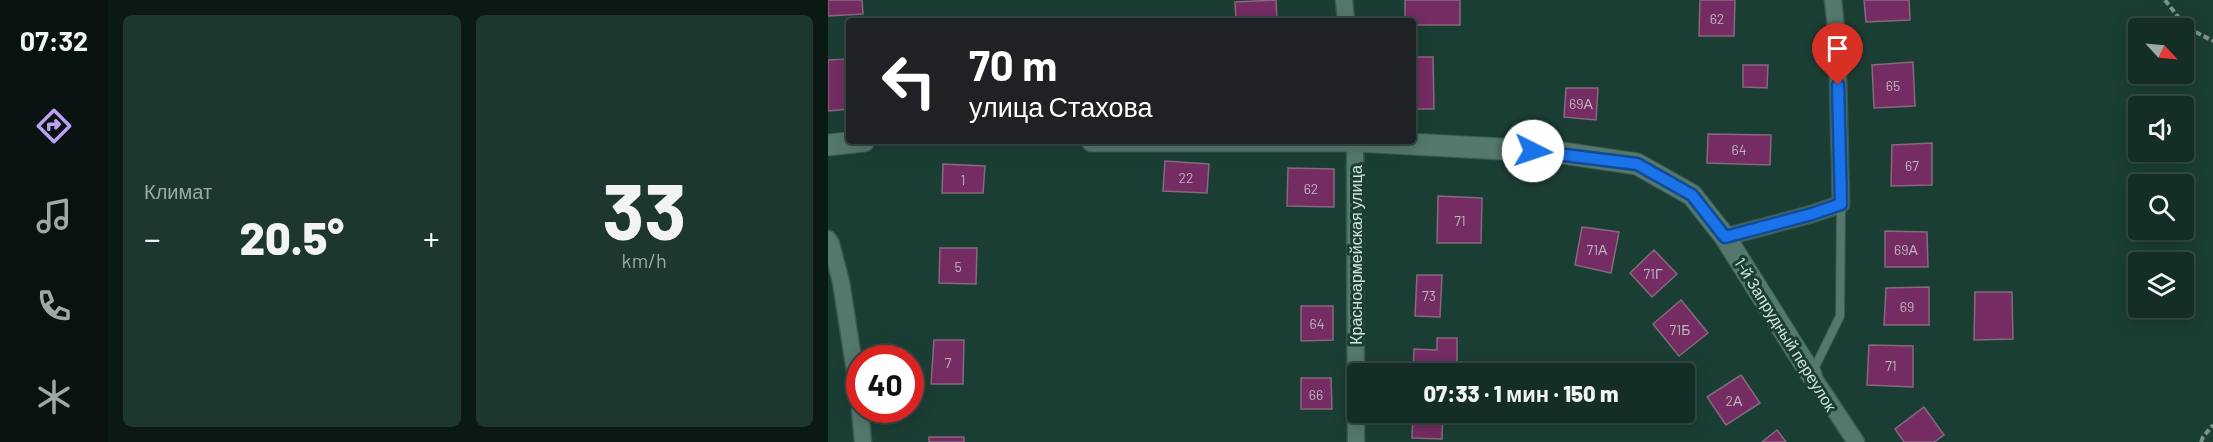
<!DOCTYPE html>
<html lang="ru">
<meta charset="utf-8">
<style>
body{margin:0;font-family:Barlow,sans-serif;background:#1d362f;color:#f1f3f6;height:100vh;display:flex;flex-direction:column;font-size:22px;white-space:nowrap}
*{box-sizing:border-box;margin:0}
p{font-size:20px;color:#9da8a7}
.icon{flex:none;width:33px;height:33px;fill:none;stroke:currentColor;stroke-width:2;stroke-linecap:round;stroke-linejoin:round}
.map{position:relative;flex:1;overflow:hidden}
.details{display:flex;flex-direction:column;gap:15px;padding:15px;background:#0b1915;width:720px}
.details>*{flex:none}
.banner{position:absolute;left:18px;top:18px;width:570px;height:126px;border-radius:6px;box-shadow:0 3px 15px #0003,0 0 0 2px #334a44;background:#202124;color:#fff;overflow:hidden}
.needle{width:39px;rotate:116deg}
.controls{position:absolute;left:1300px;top:18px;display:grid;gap:12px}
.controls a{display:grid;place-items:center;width:66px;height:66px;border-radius:6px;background:#142e27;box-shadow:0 3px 15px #0003,0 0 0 2px #334a44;font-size:30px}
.speed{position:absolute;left:18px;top:345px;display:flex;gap:12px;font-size:30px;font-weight:700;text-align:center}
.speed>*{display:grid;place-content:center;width:78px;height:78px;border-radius:50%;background:#142e27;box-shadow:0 3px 15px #0003,0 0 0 2px #334a44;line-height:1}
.speed .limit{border:9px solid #d22;background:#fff;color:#111}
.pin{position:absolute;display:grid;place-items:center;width:51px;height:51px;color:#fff;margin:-62px -26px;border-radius:50% 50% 50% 0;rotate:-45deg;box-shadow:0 0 6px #0007}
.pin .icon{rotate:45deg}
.me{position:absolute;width:66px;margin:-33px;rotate:94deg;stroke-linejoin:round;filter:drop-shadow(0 0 4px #0008)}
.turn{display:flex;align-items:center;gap:21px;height:126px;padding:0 24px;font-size:27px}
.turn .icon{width:78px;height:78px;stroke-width:2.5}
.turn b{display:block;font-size:42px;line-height:51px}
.big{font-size:45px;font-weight:800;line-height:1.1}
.details .card{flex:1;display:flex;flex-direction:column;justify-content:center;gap:9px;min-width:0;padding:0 21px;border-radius:9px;background:#1d362f}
.details .dial{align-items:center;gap:0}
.dial b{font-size:78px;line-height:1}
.heat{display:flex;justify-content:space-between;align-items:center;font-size:33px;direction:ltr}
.details .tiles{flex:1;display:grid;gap:15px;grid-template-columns:repeat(2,1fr)}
.trip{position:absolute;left:519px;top:363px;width:348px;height:60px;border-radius:6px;background:#142e27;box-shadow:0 3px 15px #0003,0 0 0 2px #334a44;font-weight:800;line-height:60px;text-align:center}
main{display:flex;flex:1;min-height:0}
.menu{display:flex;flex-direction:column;width:108px;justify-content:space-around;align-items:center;background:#081210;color:#9da8a7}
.menu .icon{width:42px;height:42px}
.menu .selected{color:#bca0f2}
.menu b{font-size:27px;color:#f1f3f6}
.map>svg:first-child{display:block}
.building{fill:#742c63;stroke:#85697c;stroke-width:1.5}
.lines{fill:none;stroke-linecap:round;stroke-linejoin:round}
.service-casing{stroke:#3b5a51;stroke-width:10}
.minor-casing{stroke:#3b5a51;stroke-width:19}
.tertiary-casing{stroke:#3b5a51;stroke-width:23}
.path{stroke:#7a948c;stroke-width:4;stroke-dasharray:6 3;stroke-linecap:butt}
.service{stroke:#54786c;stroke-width:8}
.minor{stroke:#54786c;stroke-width:16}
.tertiary{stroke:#54786c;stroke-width:21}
.route-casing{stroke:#114b97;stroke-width:15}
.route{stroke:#1a73e8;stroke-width:10}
.labels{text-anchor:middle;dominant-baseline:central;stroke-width:6;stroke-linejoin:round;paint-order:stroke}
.number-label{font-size:14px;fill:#bab6be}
.street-label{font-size:16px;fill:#d1e4dd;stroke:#1b3e34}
</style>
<main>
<nav class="menu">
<b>07:32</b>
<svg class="icon selected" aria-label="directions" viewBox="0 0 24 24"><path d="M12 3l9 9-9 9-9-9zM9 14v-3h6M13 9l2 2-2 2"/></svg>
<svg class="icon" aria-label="music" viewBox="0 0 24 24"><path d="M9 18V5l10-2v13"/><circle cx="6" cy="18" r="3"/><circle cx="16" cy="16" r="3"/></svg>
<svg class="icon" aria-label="phone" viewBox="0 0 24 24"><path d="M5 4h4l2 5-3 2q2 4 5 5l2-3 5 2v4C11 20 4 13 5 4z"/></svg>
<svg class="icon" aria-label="climate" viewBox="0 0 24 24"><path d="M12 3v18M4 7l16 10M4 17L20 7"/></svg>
</nav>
<section class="details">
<div class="tiles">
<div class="card"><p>Климат</p>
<div class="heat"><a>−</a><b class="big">20.5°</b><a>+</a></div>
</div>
<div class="card dial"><b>33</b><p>km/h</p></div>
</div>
</section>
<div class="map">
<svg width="1385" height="442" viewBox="0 0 1385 442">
<rect width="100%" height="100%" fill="#1b3e34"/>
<!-- building -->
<g class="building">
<polygon points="0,0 34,0 35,14 0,16"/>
<polygon points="448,0 449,21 408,21 407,2"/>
<polygon points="577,0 632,0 632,25 585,25 585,21 577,21"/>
<polygon points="872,0 907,0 906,36 871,36"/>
<polygon points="1036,0 1081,0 1082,20 1038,22"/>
<polygon points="585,57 605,57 606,109 585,109"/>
<polygon points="21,59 21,109 0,111 0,60"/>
<polygon points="1085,62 1087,106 1046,108 1044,65"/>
<polygon points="915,65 940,65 939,88 915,87"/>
<polygon points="738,88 770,88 768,120 736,117"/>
<polygon points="880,134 943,135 942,165 879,163"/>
<polygon points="1104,143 1104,185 1063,186 1064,145"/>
<polygon points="337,161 381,164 379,193 335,191"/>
<polygon points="115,164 157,166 155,193 114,193"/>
<polygon points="460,168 506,169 506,207 459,206"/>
<polygon points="610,196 654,198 653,243 609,243"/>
<polygon points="754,227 791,232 783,273 747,265"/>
<polygon points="1057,231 1099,232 1100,267 1057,267"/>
<polygon points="112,248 149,248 148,284 111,283"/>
<polygon points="826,250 849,274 824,297 802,273"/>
<polygon points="589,275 614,275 612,317 587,316"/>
<polygon points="1101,287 1101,325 1056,325 1058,288"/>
<polygon points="1147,292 1184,292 1185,339 1146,340"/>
<polygon points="853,300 880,333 851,356 825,324"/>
<polygon points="473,306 505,306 505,340 473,341"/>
<polygon points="609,338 629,338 629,374 585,374 586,349 609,350"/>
<polygon points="106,340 136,340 135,384 103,384"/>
<polygon points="1041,345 1085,346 1085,387 1039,385"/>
<polygon points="913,375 932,403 898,425 879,397"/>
<polygon points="473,378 503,378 504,409 473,409"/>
<polygon points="1096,407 1116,435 1106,442 1076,442 1067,429"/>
<polygon points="585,412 615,412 614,439 584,438"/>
<polygon points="949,430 958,442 934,442"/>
<rect x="101" y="437" width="35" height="5"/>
</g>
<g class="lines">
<!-- service casing -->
<g class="service-casing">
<polyline id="service" points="985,371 1012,316 1013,204"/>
</g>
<!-- minor casing -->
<g class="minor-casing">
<g id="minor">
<polyline points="516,0 518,21"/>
<polyline points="527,141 528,442"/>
<polyline points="897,237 984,214 1013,204 1009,38 1005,0"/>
<polyline points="0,239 3,244 13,282 32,403"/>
<polyline points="983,374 1028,442"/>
<polyline points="32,410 35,442"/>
</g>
</g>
<!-- tertiary casing -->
<g class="tertiary-casing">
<g id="tertiary">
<polyline points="264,141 527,141 728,152 809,164 864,195 897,237 983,374"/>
<polyline points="0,145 36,141"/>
</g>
</g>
<!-- path -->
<g class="path">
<polyline points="1337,0 1358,27 1385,41"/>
<polyline points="1373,442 1375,437 1385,425"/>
</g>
<!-- service -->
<use href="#service" class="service"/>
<!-- minor -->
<use href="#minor" class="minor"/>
<!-- tertiary -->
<use href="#tertiary" class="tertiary"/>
</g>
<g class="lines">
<!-- route casing -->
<g class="route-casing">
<polyline id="route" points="705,151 809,164 864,195 897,237 984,214 1013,204 1010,85"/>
</g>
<!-- route -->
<use href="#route" class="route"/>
</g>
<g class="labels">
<!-- number labels -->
<g class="number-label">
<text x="889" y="18">62</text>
<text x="1065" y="85">65</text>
<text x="753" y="103">69А</text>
<text x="911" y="149">64</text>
<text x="1084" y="165">67</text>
<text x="358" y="177">22</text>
<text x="135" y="179">1</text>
<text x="483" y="188">62</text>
<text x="632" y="220">71</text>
<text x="769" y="249">71А</text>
<text x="1078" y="249">69А</text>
<text x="130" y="266">5</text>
<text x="825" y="273">71Г</text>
<text x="601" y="295">73</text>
<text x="1079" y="306">69</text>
<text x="489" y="323">64</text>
<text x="852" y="329">71Б</text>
<text x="120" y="362">7</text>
<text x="1063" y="365">71</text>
<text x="488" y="394">66</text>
<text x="906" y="400">2А</text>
</g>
<!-- street labels -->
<g class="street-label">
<text transform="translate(527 255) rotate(-90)">Красноармейская улица</text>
<text transform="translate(958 334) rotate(58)">1-й Запрудный переулок</text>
</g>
</g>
</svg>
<div class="controls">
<a><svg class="needle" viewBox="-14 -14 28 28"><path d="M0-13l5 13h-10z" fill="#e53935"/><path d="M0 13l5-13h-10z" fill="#9da8a7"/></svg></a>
<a><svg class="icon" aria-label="sound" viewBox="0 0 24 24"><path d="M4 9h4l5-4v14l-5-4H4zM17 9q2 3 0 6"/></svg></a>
<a><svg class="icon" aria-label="search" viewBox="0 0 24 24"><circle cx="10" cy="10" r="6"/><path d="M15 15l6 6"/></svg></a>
<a><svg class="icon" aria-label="layers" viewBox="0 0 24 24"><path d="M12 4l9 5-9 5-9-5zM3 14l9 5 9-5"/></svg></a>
</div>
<div class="speed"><div class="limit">40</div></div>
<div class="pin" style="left:1010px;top:85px;background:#d93025"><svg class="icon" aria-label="arrive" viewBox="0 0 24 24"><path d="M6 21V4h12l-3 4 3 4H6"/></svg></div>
<svg class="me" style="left:705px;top:151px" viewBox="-20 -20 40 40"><circle r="19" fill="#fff"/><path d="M0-13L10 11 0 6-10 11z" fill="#1a73e8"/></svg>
<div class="trip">07:33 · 1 мин · 150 m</div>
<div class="banner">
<div class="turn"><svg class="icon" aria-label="left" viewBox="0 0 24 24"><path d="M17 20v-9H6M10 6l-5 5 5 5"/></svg><div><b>70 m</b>улица Стахова</div></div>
</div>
</div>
</main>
